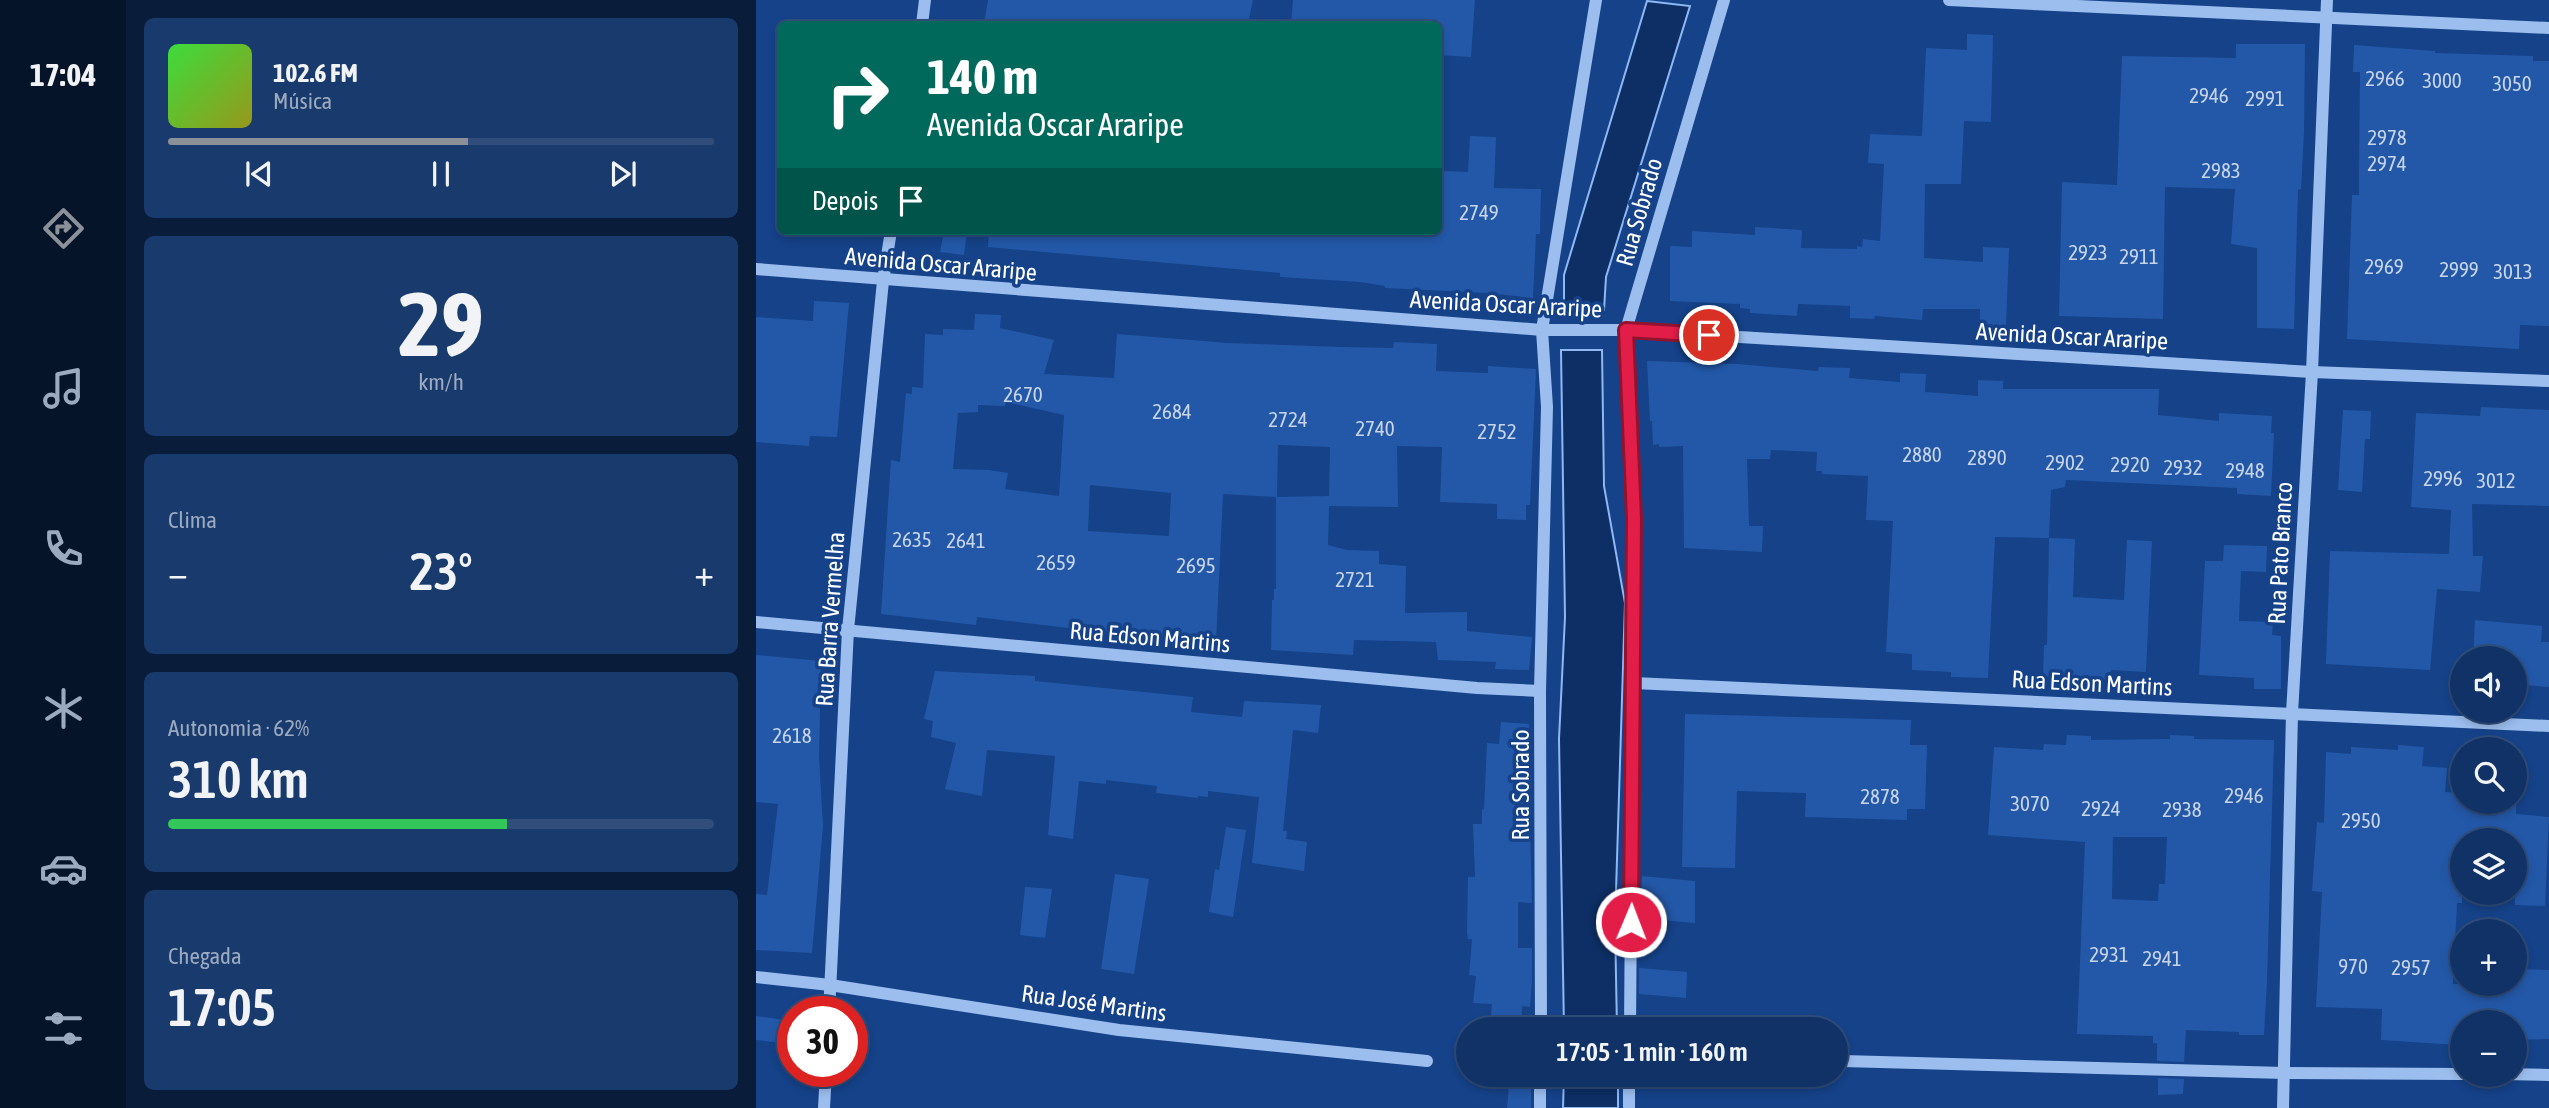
<!DOCTYPE html>
<html lang="pt">
<meta charset="utf-8">
<style>
body{margin:0;font-family:"Asap Condensed",sans-serif;background:#193a6d;color:#f1f3f6;height:100vh;display:flex;flex-direction:column;font-size:26px;white-space:nowrap}
*{box-sizing:border-box;margin:0}
p{font-size:23px;color:#9caac0}
.icon{flex:none;width:38px;height:38px;fill:none;stroke:currentColor;stroke-width:2;stroke-linecap:round;stroke-linejoin:round}
.map{position:relative;flex:1;overflow:hidden}
.side{display:flex;flex-direction:column;gap:18px;padding:18px;background:#091c39;width:630px}
.side>*{flex:none}
.guide{position:absolute;left:21px;top:21px;width:665px;height:214px;border-radius:10px;box-shadow:0 4px 10px #0003,0 0 0 2px #304d7b;background:#00695c;color:#fff;overflow:hidden}
.tools{position:absolute;left:1694px;top:646px;display:grid;gap:14px}
.tools a{display:grid;place-items:center;width:77px;height:77px;border-radius:50%;background:#103267;box-shadow:0 4px 10px #0003,0 0 0 2px #304d7b;font-size:35px}
.speed{position:absolute;left:21px;top:996px;display:flex;gap:14px;font-size:35px;font-weight:700;text-align:center}
.speed>*{display:grid;place-content:center;width:91px;height:91px;border-radius:50%;background:#103267;box-shadow:0 4px 10px #0003,0 0 0 2px #304d7b;line-height:1}
.speed .limit{border:10px solid #d22;background:#fff;color:#111}
.pin{position:absolute;display:grid;place-items:center;width:60px;height:60px;color:#fff;margin:-30px;border:4px solid #fff;border-radius:50%;box-shadow:0 2px 7px #0007}
.me{position:absolute;width:77px;margin:-38px;rotate:1deg;stroke-linejoin:round;filter:drop-shadow(0 0 5px #0008)}
.turn{display:flex;align-items:center;gap:24px;height:147px;padding:0 35px;font-size:32px}
.turn .icon{width:91px;height:91px;stroke-width:2.5}
.turn b{display:block;font-size:49px;line-height:60px}
.then{display:flex;align-items:center;height:66px;padding:0 35px;background:#0003;gap:14px;font-size:26px}
.big{font-size:52px;font-weight:600;line-height:1.1}
.side .widget{flex:1;display:flex;flex-direction:column;justify-content:center;gap:10px;min-width:0;padding:0 24px;border-radius:10px;background:#193a6d}
.side .dial{align-items:center;gap:0}
.dial b{font-size:91px;line-height:1}
.song{display:flex;align-items:center;gap:21px}
.cover{width:84px;height:84px;border-radius:10px;background:linear-gradient(135deg,hsl(120 70% 55%),hsl(60 70% 35%))}
.played{height:7px;border-radius:4px;background:linear-gradient(90deg,#8c9099 55%,#304d7b 55%)}
.keys{display:flex;justify-content:space-around;direction:ltr}
.heat{display:flex;justify-content:space-between;align-items:center;font-size:38px;direction:ltr}
.charge{height:10px;border-radius:5px;background:linear-gradient(90deg,#34c759 62%,#304d7b 0)}
.trip{position:absolute;left:700px;top:1017px;width:392px;height:70px;border-radius:35px;background:#103267;box-shadow:0 4px 10px #0003,0 0 0 2px #304d7b;font-weight:600;line-height:70px;text-align:center}
main{display:flex;flex:1;min-height:0}
.tab-bar{display:flex;flex-direction:column;width:126px;justify-content:space-around;align-items:center;background:#061429;color:#9caac0}
.tab-bar .icon{width:49px;height:49px}
.tab-bar .on{color:#8c9099}
.tab-bar b{font-size:32px;color:#f1f3f6}
.map>svg:first-child{display:block}
.water{fill:#0d2f66;stroke:#8eb8f2;stroke-width:2}
.building{fill:#2358a8;fill-rule:evenodd}
.lines{fill:none;stroke-linecap:round;stroke-linejoin:round}
.minor{stroke:#9cbeef;stroke-width:12}
.route-casing{stroke:#92132f;stroke-width:18}
.route{stroke:#e11d48;stroke-width:12}
.labels{text-anchor:middle;dominant-baseline:central;stroke-width:7;stroke-linejoin:round;paint-order:stroke}
.number-label{font-size:21px;fill:#c8d5e9}
.street-label{font-size:24px;fill:#fff;stroke:#154289}
</style>
<main>
<nav class="tab-bar">
<b>17:04</b>
<svg class="icon on" aria-label="directions" viewBox="0 0 24 24"><path d="M12 3l9 9-9 9-9-9zM9 14v-3h6M13 9l2 2-2 2"/></svg>
<svg class="icon" aria-label="music" viewBox="0 0 24 24"><path d="M9 18V5l10-2v13"/><circle cx="6" cy="18" r="3"/><circle cx="16" cy="16" r="3"/></svg>
<svg class="icon" aria-label="phone" viewBox="0 0 24 24"><path d="M5 4h4l2 5-3 2q2 4 5 5l2-3 5 2v4C11 20 4 13 5 4z"/></svg>
<svg class="icon" aria-label="climate" viewBox="0 0 24 24"><path d="M12 3v18M4 7l16 10M4 17L20 7"/></svg>
<svg class="icon" aria-label="car" viewBox="0 0 24 24"><path d="M5 17H2v-5l4-1 3-4h7l3 4 3 1v5h-3M9 17h6M6 11h13"/><circle cx="7" cy="17" r="2"/><circle cx="17" cy="17" r="2"/></svg>
<svg class="icon" aria-label="filters" viewBox="0 0 24 24"><path d="M4 7h16M4 17h16"/><circle cx="9" cy="7" r="2"/><circle cx="15" cy="17" r="2"/></svg>
</nav>
<section class="side">
<div class="widget">
<div class="song"><i class="cover"></i><div><b>102.6 FM</b><p>Música</p></div></div>
<div class="played"></div>
<div class="keys"><svg class="icon" aria-label="previous" viewBox="0 0 24 24"><path d="M18 5L8 12l10 7zM5 5v14"/></svg><svg class="icon" aria-label="pause" viewBox="0 0 24 24"><path d="M8 5v14M16 5v14"/></svg><svg class="icon" aria-label="next" viewBox="0 0 24 24"><path d="M6 5l10 7-10 7zM19 5v14"/></svg></div>
</div>
<div class="widget dial"><b>29</b><p>km/h</p></div>
<div class="widget"><p>Clima</p>
<div class="heat"><a>−</a><b class="big">23°</b><a>+</a></div>
</div>
<div class="widget"><p>Autonomia · 62%</p><b class="big">310 km</b><div class="charge"></div></div>
<div class="widget"><p>Chegada</p><b class="big">17:05</b></div>
</section>
<div class="map">
<svg width="1793" height="1108" viewBox="0 0 1793 1108">
<rect width="100%" height="100%" fill="#154289"/>
<!-- water -->
<g class="water">
<polygon points="891,1 934,6 850,277 848,310 808,310 808,275"/>
<polygon points="805,350 846,350 848,486 869,603 859,923 861,1029 808,1029 803,739 809,617"/>
<polygon points="808,1075 862,1075 862,1108 807,1108"/>
</g>
<!-- building -->
<g class="building">
<polygon points="232,0 497,0 492,24 228,24"/>
<polygon points="537,0 719,0 715,57 682,55 682,24 535,24"/>
<polygon points="1211,34 1237,35 1235,122 1208,121 1205,184 1169,184 1168,258 1227,262 1227,247 1253,248 1250,327 1224,325 1224,309 1167,309 1166,320 1119,316 1118,319 1094,318 1094,306 1042,304 1041,316 994,313 994,309 984,308 984,304 914,301 914,246 936,247 936,231 999,235 999,227 1046,230 1045,248 1101,249 1101,246 1106,247 1107,239 1124,241 1128,164 1112,163 1114,134 1166,136 1170,48 1211,50"/>
<polygon points="1480,44 1549,44 1548,132 1545,189 1542,190 1538,329 1501,328 1501,248 1475,244 1479,189 1409,187 1407,319 1303,316 1306,182 1361,185 1366,56 1480,58"/>
<polygon points="1598,45 1679,51 1679,53 1777,56 1777,61 1793,61 1793,326 1764,325 1763,349 1591,339 1596,195 1603,195 1603,169 1604,72 1597,72"/>
<polygon points="714,136 740,137 738,188 785,189 784,234 780,234 777,298 733,293 629,288 629,286 604,282 524,277 524,273 232,247 233,231 685,231 688,171 712,172"/>
<polygon points="188,231 211,231 208,255 184,252"/>
<polygon points="58,301 93,303 81,437 54,436 53,446 0,442 0,317 57,321"/>
<path d="M219,314L245,315L244,328L298,340L288,374L358,378L361,334L472,343L587,347L637,348L638,342L681,344L680,371L732,373V366L780,369L774,505H770V520L741,519V504L684,502L686,447L641,446L642,507L573,506L572,545L591,550L623,551V564L650,566L649,613L711,612V631L776,637L773,670L739,669L740,662L682,660L680,642L598,640L597,655L515,650L516,600H518V589H520V497L573,496L574,447L522,445L521,497L467,494L460,642L387,637L221,617L220,625L125,614L135,460L144,462L150,393L156,394V387L167,388L169,334L187,335V329L218,330ZM250,402L308,415L303,496L249,489L252,473L233,470L197,469L202,413L222,412V405L249,406ZM334,485L415,493L413,536L332,531Z"/>
<polygon points="891,361 982,364 1062,371 1063,367 1094,368 1093,378 1144,382 1144,373 1170,374 1169,392 1222,396 1222,380 1247,381 1247,389 1403,389 1402,415 1463,421 1463,413 1516,416 1515,433 1518,433 1515,496 1481,494 1481,488 1310,480 1309,487 1295,490 1293,538 1319,539 1317,597 1368,600 1371,540 1396,541 1390,672 1355,670 1354,680 1287,676 1288,645 1291,645 1293,538 1239,537 1232,678 1195,677 1195,672 1156,670 1156,654 1130,652 1137,521 1110,520 1112,476 1066,474 1066,471 1060,471 1061,452 1015,450 1014,459 991,459 993,526 1007,526 1006,552 928,548 927,446 903,447 903,444 897,445 896,421 894,421"/>
<polygon points="1725,407 1793,410 1793,506 1716,504 1717,556 1727,556 1724,592 1681,589 1674,670 1570,664 1574,551 1693,554 1695,510 1655,507 1660,413 1724,416"/>
<polygon points="1587,410 1615,411 1614,439 1609,439 1606,492 1582,490"/>
<polygon points="1468,545 1511,546 1510,572 1485,571 1483,621 1517,622 1516,635 1525,636 1525,689 1498,689 1498,678 1443,675 1449,561 1467,561"/>
<polygon points="1719,620 1786,626 1785,642 1793,642 1793,687 1759,684 1759,658 1717,658"/>
<polygon points="0,655 65,661 63,757 67,826 56,953 0,950 0,894 11,895 22,804 0,802"/>
<polygon points="179,671 279,676 279,681 437,697 435,712 486,717 488,701 565,705 562,733 537,730 527,831 531,831 530,839 551,842 548,871 496,863 503,797 452,791 452,797 442,796 442,798 400,793 401,786 350,780 350,784 323,781 317,839 292,835 299,756 231,750 226,796 189,789 200,743 175,737 177,721 168,719"/>
<polygon points="929,714 1155,720 1154,745 1171,745 1169,809 1151,809 1151,820 1049,817 1050,793 981,791 979,868 926,867"/>
<polygon points="745,722 773,724 771,811 773,811 774,825 776,903 762,902 762,948 776,948 776,981 774,1007 766,1006 765,1029 734,1028 736,1004 717,1003 720,976 713,975 716,939 712,939 711,933 712,877 719,877 717,824 726,824 726,809 728,810 731,743 743,744"/>
<path d="M1311,735L1335,736V740L1414,739V735L1438,736V739L1518,740L1511,982L1508,1035H1483V1032L1430,1030L1428,1062L1401,1061V1043H1397V1036L1321,1034L1329,842L1232,835L1238,747L1287,750L1288,744L1310,745ZM1357,837H1411L1409,884H1403L1402,901L1356,899Z"/>
<polygon points="1642,745 1668,747 1666,766 1691,768 1689,792 1706,793 1706,802 1760,802 1760,814 1793,817 1789,906 1759,905 1759,840 1706,840 1706,903 1701,903 1697,984 1759,984 1759,969 1793,970 1793,1039 1759,1040 1759,1022 1706,1022 1706,1042 1703,1041 1702,1045 1625,1040 1626,1009 1560,1007 1566,892 1556,891 1561,822 1568,823 1570,752 1595,754 1595,747 1642,750"/>
<polygon points="470,827 490,830 477,917 453,912 459,869 463,870"/>
<polygon points="359,874 393,879 378,974 345,969"/>
<polygon points="886,876 939,881 939,923 884,918"/>
<polygon points="269,887 296,889 289,938 264,935"/>
<polygon points="883,968 931,972 930,998 883,994"/>
<polygon points="0,1016 37,1021 37,1044 0,1040"/>
<polygon points="754,1075 775,1077 775,1108 751,1108"/>
<polygon points="1402,1078 1428,1079 1427,1094 1402,1095"/>
</g>
<g class="lines">
<!-- minor -->
<g class="minor">
<polyline points="1193,0 1793,28"/>
<polyline points="166,24 169,0"/>
<polyline points="0,269 786,330 870,330 1556,372 1793,381"/>
<polyline points="0,622 721,688 784,691"/>
<polyline points="878,683 1793,726"/>
<polyline points="0,977 74,985 363,1030 671,1061"/>
<polyline points="73,1012 92,630 127,281 135,231"/>
<polyline points="785,1029 784,691 791,407 786,330 840,0"/>
<polyline points="874,1029 878,518 870,330 968,0"/>
<polyline points="1087,1061 1529,1073 1706,1074"/>
<polyline points="1746,1074 1793,1075"/>
<polyline points="68,1108 70,1071"/>
<polyline points="784,1108 784,1074"/>
<polyline points="873,1108 873,1074"/>
<polyline points="1527,1108 1536,713 1556,372 1571,0"/>
</g>
</g>
<g class="lines">
<!-- route casing -->
<g class="route-casing">
<polyline id="route" points="875,922 878,518 870,330 953,335"/>
</g>
<!-- route -->
<use href="#route" class="route"/>
</g>
<g class="labels">
<!-- number labels -->
<g class="number-label">
<text x="1629" y="78">2966</text>
<text x="1686" y="80">3000</text>
<text x="1756" y="83">3050</text>
<text x="1453" y="95">2946</text>
<text x="1509" y="98">2991</text>
<text x="1631" y="137">2978</text>
<text x="1631" y="163">2974</text>
<text x="1465" y="170">2983</text>
<text x="723" y="212">2749</text>
<text x="1332" y="252">2923</text>
<text x="1383" y="256">2911</text>
<text x="1628" y="266">2969</text>
<text x="1703" y="269">2999</text>
<text x="1757" y="271">3013</text>
<text x="267" y="394">2670</text>
<text x="416" y="411">2684</text>
<text x="532" y="419">2724</text>
<text x="619" y="428">2740</text>
<text x="741" y="431">2752</text>
<text x="1166" y="454">2880</text>
<text x="1231" y="457">2890</text>
<text x="1309" y="462">2902</text>
<text x="1374" y="464">2920</text>
<text x="1427" y="467">2932</text>
<text x="1489" y="470">2948</text>
<text x="1687" y="478">2996</text>
<text x="1740" y="480">3012</text>
<text x="156" y="539">2635</text>
<text x="210" y="540">2641</text>
<text x="300" y="562">2659</text>
<text x="440" y="565">2695</text>
<text x="599" y="579">2721</text>
<text x="36" y="735">2618</text>
<text x="1488" y="795">2946</text>
<text x="1124" y="796">2878</text>
<text x="1274" y="803">3070</text>
<text x="1345" y="808">2924</text>
<text x="1426" y="809">2938</text>
<text x="1605" y="820">2950</text>
<text x="1353" y="954">2931</text>
<text x="1406" y="958">2941</text>
<text x="1597" y="966">970</text>
<text x="1655" y="967">2957</text>
</g>
<!-- street labels -->
<g class="street-label">
<text transform="translate(883 212) rotate(-74)">Rua Sobrado</text>
<text transform="translate(185 264) rotate(5)">Avenida Oscar Araripe</text>
<text transform="translate(750 304) rotate(3)">Avenida Oscar Araripe</text>
<text transform="translate(1316 336) rotate(3)">Avenida Oscar Araripe</text>
<text transform="translate(1524 553) rotate(-87)">Rua Pato Branco</text>
<text transform="translate(74 619) rotate(-86)">Rua Barra Vermelha</text>
<text transform="translate(394 637) rotate(5)">Rua Edson Martins</text>
<text transform="translate(1336 683) rotate(3)">Rua Edson Martins</text>
<text transform="translate(764 785) rotate(-90)">Rua Sobrado</text>
<text transform="translate(338 1003) rotate(8)">Rua José Martins</text>
</g>
</g>
</svg>
<div class="tools">
<a><svg class="icon" aria-label="sound" viewBox="0 0 24 24"><path d="M4 9h4l5-4v14l-5-4H4zM17 9q2 3 0 6"/></svg></a>
<a><svg class="icon" aria-label="search" viewBox="0 0 24 24"><circle cx="10" cy="10" r="6"/><path d="M15 15l6 6"/></svg></a>
<a><svg class="icon" aria-label="layers" viewBox="0 0 24 24"><path d="M12 4l9 5-9 5-9-5zM3 14l9 5 9-5"/></svg></a>
<a>+</a>
<a>−</a>
</div>
<div class="speed"><div class="limit">30</div></div>
<div class="pin" style="left:953px;top:335px;background:#d93025"><svg class="icon" aria-label="arrive" viewBox="0 0 24 24"><path d="M6 21V4h12l-3 4 3 4H6"/></svg></div>
<svg class="me" style="left:875px;top:922px" viewBox="-20 -20 40 40"><circle r="17" fill="#e11d48" stroke="#fff" stroke-width="3"/><path d="M0-11L8 9 0 5-8 9z" fill="#fff"/></svg>
<div class="trip">17:05 · 1 min · 160 m</div>
<div class="guide">
<div class="turn"><svg class="icon" aria-label="right" viewBox="0 0 24 24"><path d="M7 20v-9h11M14 6l5 5-5 5"/></svg><div><b>140 m</b>Avenida Oscar Araripe</div></div>
<div class="then">Depois<svg class="icon" aria-label="arrive" viewBox="0 0 24 24"><path d="M6 21V4h12l-3 4 3 4H6"/></svg></div>
</div>
</div>
</main>
